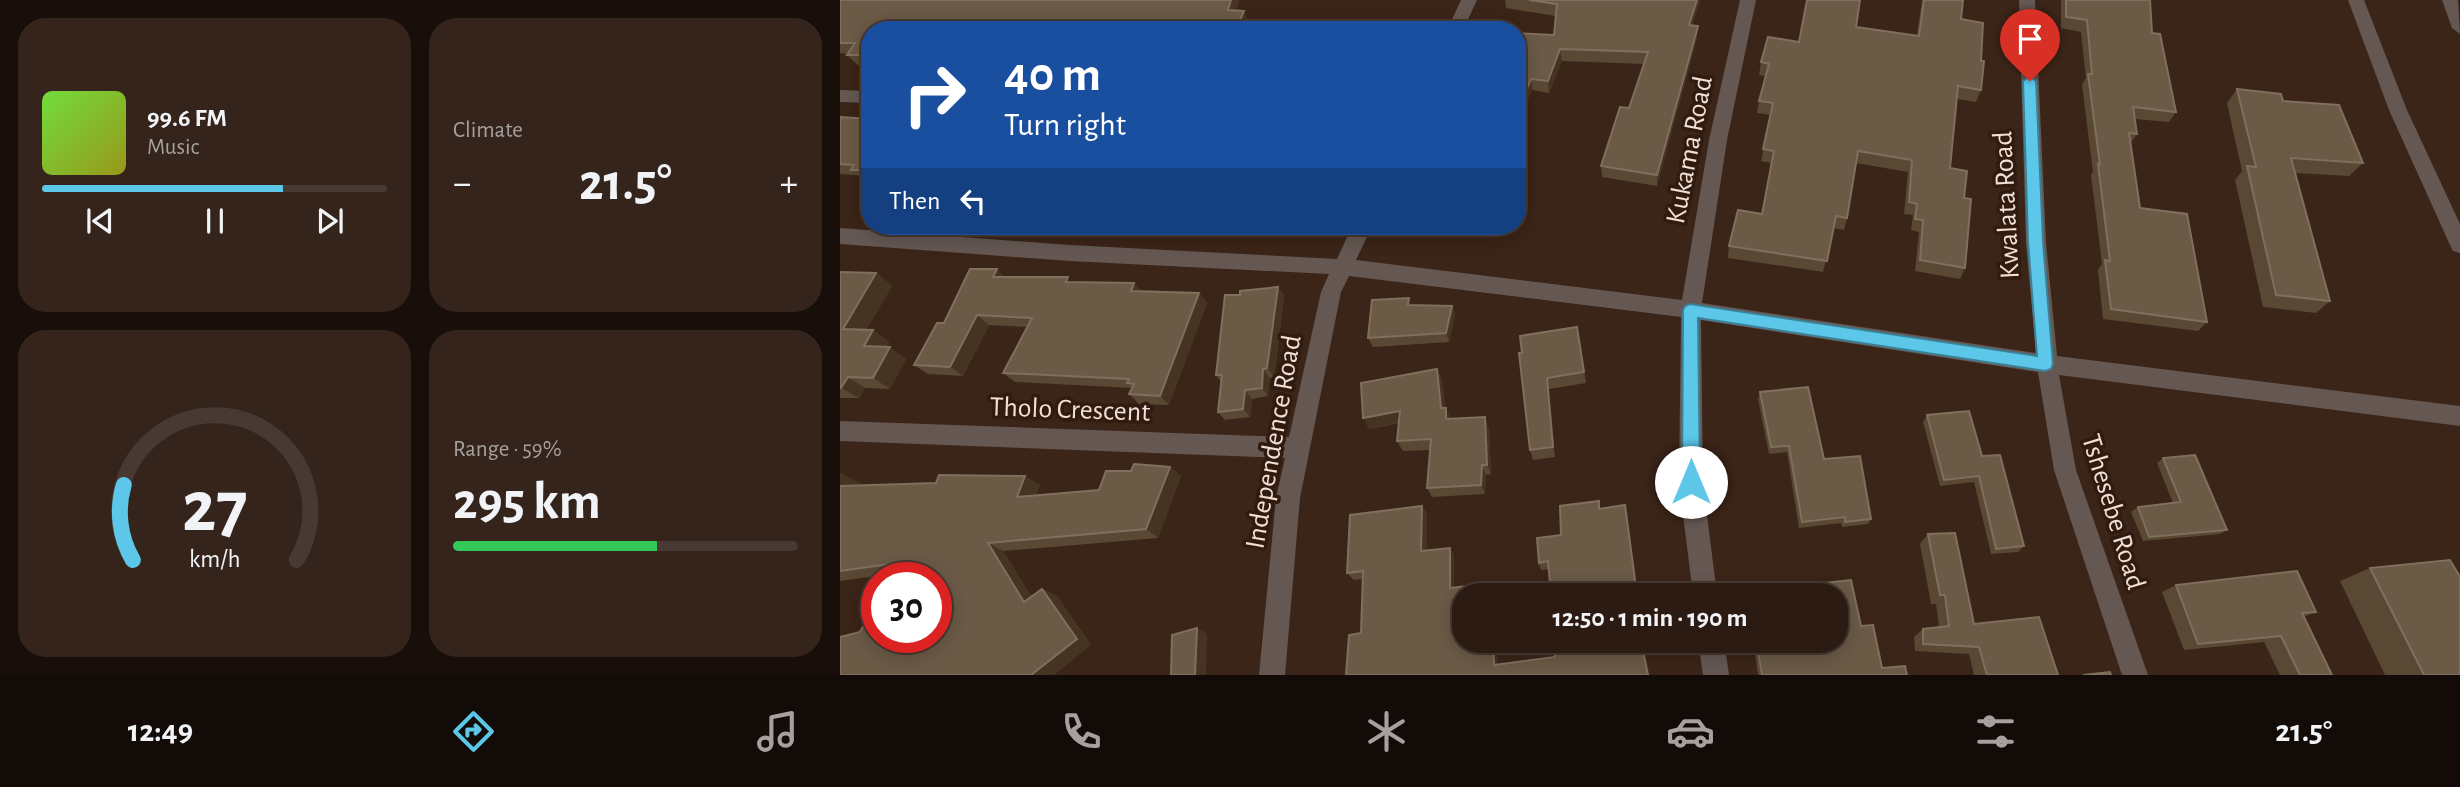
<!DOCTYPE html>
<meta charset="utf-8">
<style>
body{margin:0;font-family:"Alegreya Sans",sans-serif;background:#34241b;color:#f1f3f6;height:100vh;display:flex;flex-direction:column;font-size:26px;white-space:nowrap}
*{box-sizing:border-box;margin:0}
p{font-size:23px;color:#a6a19f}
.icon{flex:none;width:38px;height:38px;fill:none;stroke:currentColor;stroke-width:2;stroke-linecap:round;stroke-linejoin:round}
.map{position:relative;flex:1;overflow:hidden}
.details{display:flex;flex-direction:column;gap:18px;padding:18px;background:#180f0a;width:840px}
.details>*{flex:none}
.hud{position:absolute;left:21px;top:21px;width:665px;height:214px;border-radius:28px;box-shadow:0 4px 18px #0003,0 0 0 2px #483932;background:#1a4fa0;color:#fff;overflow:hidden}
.speed{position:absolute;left:21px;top:562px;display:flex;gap:14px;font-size:35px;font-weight:700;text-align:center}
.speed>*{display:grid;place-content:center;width:91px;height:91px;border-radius:50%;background:#2c1b12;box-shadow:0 4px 18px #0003,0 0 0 2px #483932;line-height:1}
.speed .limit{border:10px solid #d22;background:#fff;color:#111}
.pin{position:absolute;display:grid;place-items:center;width:60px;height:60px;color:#fff;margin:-72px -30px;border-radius:50% 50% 50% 0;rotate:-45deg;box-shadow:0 0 7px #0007}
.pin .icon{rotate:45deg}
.me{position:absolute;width:77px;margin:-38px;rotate:0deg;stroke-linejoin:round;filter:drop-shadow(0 0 5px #0008)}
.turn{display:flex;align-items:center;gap:24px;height:147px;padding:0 28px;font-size:32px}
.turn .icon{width:91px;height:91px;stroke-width:2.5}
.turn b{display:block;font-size:49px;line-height:60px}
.then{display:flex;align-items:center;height:66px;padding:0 28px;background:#0003;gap:14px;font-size:26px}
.big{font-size:52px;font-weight:700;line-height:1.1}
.details .card{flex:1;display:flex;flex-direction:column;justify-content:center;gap:10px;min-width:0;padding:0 24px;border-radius:28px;background:#34241b}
.details .dial{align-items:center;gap:0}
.dial svg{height:182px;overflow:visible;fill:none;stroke:#483932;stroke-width:7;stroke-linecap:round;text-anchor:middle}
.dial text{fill:#f1f3f6;stroke:none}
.song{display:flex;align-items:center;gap:21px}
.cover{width:84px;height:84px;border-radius:10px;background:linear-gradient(135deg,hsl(100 70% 55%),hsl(60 70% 35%))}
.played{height:7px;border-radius:4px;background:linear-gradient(90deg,#5cc7e8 70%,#483932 70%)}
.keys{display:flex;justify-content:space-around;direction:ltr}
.heat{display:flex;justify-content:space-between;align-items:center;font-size:38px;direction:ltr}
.charge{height:10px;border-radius:5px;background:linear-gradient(90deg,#34c759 59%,#483932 0)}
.details .tiles{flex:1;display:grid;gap:18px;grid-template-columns:repeat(2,1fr)}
.trip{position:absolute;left:612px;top:583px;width:396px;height:70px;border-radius:28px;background:#2c1b12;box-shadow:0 4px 18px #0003,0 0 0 2px #483932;font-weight:700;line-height:70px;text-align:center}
.dock{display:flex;height:112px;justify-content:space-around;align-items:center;background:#120b07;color:#a6a19f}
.dock .icon{width:49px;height:49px}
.dock .selected{color:#5cc7e8}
.dock b{font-size:32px;color:#f1f3f6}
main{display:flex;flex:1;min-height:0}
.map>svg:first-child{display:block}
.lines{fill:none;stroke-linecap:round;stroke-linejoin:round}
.minor{fill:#655853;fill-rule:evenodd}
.wall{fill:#594934}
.shaded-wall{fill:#463422}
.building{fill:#6a5a46;stroke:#7f6f5d;stroke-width:2}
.route{fill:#5cc7e8;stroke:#3c8197;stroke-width:2}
.labels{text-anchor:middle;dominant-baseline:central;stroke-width:7;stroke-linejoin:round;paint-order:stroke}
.street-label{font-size:28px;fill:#f0e0d8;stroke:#311b0f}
</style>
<main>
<section class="details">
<div class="tiles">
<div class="card">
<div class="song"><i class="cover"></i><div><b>99.6 FM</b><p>Music</p></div></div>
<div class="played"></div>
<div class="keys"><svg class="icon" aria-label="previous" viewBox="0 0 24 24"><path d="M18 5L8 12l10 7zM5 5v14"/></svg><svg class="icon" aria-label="pause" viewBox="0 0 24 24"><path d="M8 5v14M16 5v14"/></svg><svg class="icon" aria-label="next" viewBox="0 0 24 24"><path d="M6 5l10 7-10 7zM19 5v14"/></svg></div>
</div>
<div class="card"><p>Climate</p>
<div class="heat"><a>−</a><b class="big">21.5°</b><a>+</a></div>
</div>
<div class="card dial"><svg viewBox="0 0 100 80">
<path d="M14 69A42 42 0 1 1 86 69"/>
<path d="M14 69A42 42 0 0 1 10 36" stroke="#5cc7e8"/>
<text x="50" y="56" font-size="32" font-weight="700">27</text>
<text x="50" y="72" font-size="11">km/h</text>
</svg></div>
<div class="card"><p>Range · 59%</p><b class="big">295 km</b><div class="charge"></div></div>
</div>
</section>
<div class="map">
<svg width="1620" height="675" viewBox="0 0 1620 675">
<rect width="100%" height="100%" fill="#3b2418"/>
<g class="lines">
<!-- minor -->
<g class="minor">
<polygon points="621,0 637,0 623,30 607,30"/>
<polygon points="900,0 916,0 887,140 862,303 1196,353 1186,242 1179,0 1195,0 1206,242 1217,356 1620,406 1620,426 1219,375 1236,470 1308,675 1282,675 1214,470 1198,372 861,320 863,482 877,595 853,595 839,482 841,317 509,276 501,292 460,498 445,675 419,675 436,498 445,458 0,441 0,421 449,437 481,292 489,274 230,261 0,244 0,228 230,245 497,259 512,226 532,226 516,260 842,300 869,140"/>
<polygon points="1508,0 1524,0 1567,110 1620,224 1620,253 1613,251 1610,245 1549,110"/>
<polygon points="1602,0 1618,0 1620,34 1612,28"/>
<polygon points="0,90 30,91 30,103 0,102"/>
<polygon points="858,640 884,640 889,675 863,675"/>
</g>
</g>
<!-- wall -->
<g class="wall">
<polygon points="0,0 399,0 396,11 409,22 407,27 30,30 30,65 18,65 7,55 8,54 0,53"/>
<polygon points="665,0 860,0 852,26 857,38 817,186 762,177 761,166 789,108 805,64 722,61 709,93 692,90 677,33 714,35 716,16 666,8"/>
<polygon points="1082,0 1123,0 1121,19 1141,61 1141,90 1136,102 1117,99 1110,168 1124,198 1125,268 1120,279 1075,271 1079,232 1071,230 1073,215 1064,214 1068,172 1016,163 1007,218 1004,230 994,228 983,272 888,258 889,246 922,214 931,163 921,161 931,115 917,113 919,101 926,76 919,75 921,62 959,42 1077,36"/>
<polygon points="1221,0 1310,0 1312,33 1336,112 1329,122 1295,119 1297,134 1290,144 1300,208 1367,322 1358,331 1263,319 1258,270 1262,264 1251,175 1253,172 1242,85 1246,78 1241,32 1221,28"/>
<polygon points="1397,89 1443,101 1523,163 1509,176 1455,173 1490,301 1476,313 1423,307 1395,180 1402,171 1387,103"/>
<polygon points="0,117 30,119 30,181 23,180 17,175 0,174"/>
<polygon points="0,272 36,273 52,286 26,330 33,330 49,342 46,347 66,359 50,389 25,388 19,398 0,398"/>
<polygon points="165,277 232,282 294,283 301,292 359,293 367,303 329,405 299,404 289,394 292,388 175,382 163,373 187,327 149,325 123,376 88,374 74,365 104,323"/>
<polygon points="438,287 444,296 434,377 430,378 428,396 412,399 410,417 385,420 378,412 381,382 376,375 400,295"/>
<polygon points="571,305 612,306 615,315 609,342 533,347 528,338"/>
<polygon points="737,327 746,383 709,389 715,457 693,460 690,450 682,353"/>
<polygon points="597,369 602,380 605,408 611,418 649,428 651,474 646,475 645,494 592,497 587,488 590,450 563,451 557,441 559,423 529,429"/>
<polygon points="920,392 984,459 1031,519 1028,524 1002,527 1001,523 959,528 947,452 929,454 918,399"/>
<polygon points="1087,415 1142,456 1184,546 1178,552 1151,554 1134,482 1100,486 1083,422"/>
<polygon points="1323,458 1387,530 1380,534 1303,541 1291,512 1298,507 1333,503 1317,463"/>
<polygon points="330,467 341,476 318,538 163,551 191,596 202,589 217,596 251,645 20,632 51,574 0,581 0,473 20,483 19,485 200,485 196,495 259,490 291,471"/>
<polygon points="582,506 587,514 587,550 614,555 614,587 651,583 655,590 655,595 625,595 658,665 808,675 506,675 521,633 523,579 514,580 507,573"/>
<polygon points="760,509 709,569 701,570 699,563 721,535"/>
<polygon points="1088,534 1134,624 1218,675 1134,675 1129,654 1075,651 1074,637 1083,629 1099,627 1096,604 1091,604 1080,544"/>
<polygon points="1530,568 1620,675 1545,675 1500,581"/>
<polygon points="1011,580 1021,626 1033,625 1042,668 1065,666 1067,675 918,675 913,640 996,640 996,595 919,595 921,590"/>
<polygon points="1336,585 1476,612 1463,617 1492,675 1440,675 1424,642 1344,650 1322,592"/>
</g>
<!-- shaded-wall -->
<g class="shaded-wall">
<polygon points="391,0 399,0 394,21 388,10"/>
<polygon points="857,0 860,0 849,37 849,25"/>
<polygon points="404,11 409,22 406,30 397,27"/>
<polygon points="858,26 857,38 817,186 817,175"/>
<polygon points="720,49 722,61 709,93 708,81"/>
<polygon points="691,79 692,90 677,127 677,111"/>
<polygon points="157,269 168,280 153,277"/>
<polygon points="36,273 52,286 20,340 3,329"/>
<polygon points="294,283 303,294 291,291"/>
<polygon points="438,287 444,296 434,377 427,368"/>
<polygon points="359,293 367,303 329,405 320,396"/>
<polygon points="612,306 615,315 609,342 606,333"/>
<polygon points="137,315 149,325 123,376 110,367"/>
<polygon points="33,330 49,342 40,357 24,346"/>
<polygon points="50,347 66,359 50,389 33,378"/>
<polygon points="423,369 430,378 428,396 422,388"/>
<polygon points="597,369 602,380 606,415 606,408 611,419 610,429 601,408"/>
<polygon points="8,377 25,388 19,398 1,388"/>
<polygon points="707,378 709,389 715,457 713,447"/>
<polygon points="405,390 412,399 410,417 403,409"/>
<polygon points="560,411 565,421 529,429 523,418"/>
<polygon points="645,417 649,428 651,474 647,465"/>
<polygon points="642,465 646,475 645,494 641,485"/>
<polygon points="330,467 341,476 318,538 306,529"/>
<polygon points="1,473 20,483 14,495 0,489 0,476"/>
<polygon points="185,476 200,485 192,506 177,497"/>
<polygon points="582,506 587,514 587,558 581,551"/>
<polygon points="148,543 163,551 199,609 184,602"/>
<polygon points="610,548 614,555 614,594 610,588"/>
<polygon points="651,583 655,590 655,595 652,595"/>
<polygon points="202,589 217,596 251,645 214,675 191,675"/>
<polygon points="357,628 367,634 366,675 355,675"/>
<polygon points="653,640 657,640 658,671 654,665"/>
</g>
<!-- building -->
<g class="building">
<polygon points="0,0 391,0 388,10 404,11 397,27 447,29 30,30 30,55 7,55 15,43 0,43"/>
<polygon points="689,0 857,0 849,25 858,26 817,175 761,166 780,107 789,108 808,52 720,49 708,81 691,79 677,111 677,33 714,35 717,4"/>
<polygon points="967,0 1020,0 1016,27 1079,36 1084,0 1123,0 1121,19 1143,23 1141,61 1144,61 1141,90 1118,86 1110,168 1127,171 1124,198 1131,199 1125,268 1080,260 1083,220 1075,219 1077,204 1069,202 1072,160 1018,151 1007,218 996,216 987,261 889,246 898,210 922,214 934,151 923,149 933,103 919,101 929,64 921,62 928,37 959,42"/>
<polygon points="1226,0 1310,0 1312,33 1320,34 1336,112 1293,107 1297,134 1289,133 1300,208 1347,214 1367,322 1271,309 1265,260 1270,261 1258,164 1260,165 1248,74 1252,74 1247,20 1226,17"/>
<polygon points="499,24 531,25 529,30 497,30"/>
<polygon points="1397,89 1441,94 1443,101 1499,105 1523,163 1451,158 1490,301 1436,295 1407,166 1416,167"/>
<polygon points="0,117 30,119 30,170 11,170 14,165 0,164"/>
<polygon points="130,269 157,269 153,277 228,277 226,282 294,283 291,291 359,293 320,396 289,394 294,384 287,383 289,379 163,373 192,318 137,315 110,367 74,365 97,323 104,323"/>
<polygon points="0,272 36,273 3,329 33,330 24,346 50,347 33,378 8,377 1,388 0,388"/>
<polygon points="438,287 427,368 423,369 422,388 405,390 403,409 378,412 382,375 376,375 385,295 400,295 400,291"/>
<polygon points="569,298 568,305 612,306 606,333 528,338 532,300"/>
<polygon points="737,327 744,372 707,378 713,447 690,450 679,353 682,353 680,336"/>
<polygon points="597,369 601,408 606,408 606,419 645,417 647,465 642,465 641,485 587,488 591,439 557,441 560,411 523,418 521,383"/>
<polygon points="968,387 984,459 1020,456 1031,519 1005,522 1005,517 962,522 949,446 931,447 920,392"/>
<polygon points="1129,411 1142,456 1160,455 1184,546 1156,549 1139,476 1104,480 1087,415"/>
<polygon points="1355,455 1387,530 1309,537 1298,507 1341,502 1323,458"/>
<polygon points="294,464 330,467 306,529 148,543 184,602 202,589 237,639 191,675 0,675 0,637 20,632 37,601 37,637 96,637 96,578 49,578 57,563 0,571 0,486 96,483 99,475 185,476 177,497 259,490 266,471 291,471"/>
<polygon points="759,501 759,509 785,505 797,595 711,595 708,561 699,563 697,538 721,535 720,506"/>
<polygon points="582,506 581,551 610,548 610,588 651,583 652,595 625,595 625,640 653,640 654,665 715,657 714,640 801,640 808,675 506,675 509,635 521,633 523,571 507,573 510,515"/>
<polygon points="1115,533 1134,624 1199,617 1218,675 1147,675 1139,647 1083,644 1083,629 1109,626 1105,595 1100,595 1088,534"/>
<polygon points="1610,560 1620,577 1620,675 1584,675 1530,568"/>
<polygon points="1457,571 1476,612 1462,613 1492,675 1460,675 1441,636 1358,644 1336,585"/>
<polygon points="1011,580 1021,626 1033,625 1042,668 1065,666 1067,675 922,675 916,640 996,640 996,595 922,595 921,590"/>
<polygon points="357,628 355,675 331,675 332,635"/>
<polygon points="1270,672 1271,675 1243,675"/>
</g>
<!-- route -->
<polygon class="route" points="1190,76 1196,81 1203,242 1213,364 1211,369 1205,371 858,318 860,482 857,488 851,490 845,488 842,482 843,310 845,306 850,304 1197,356 1188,242 1183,81"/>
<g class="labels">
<!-- street labels -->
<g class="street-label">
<text transform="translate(850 150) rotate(-79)">Kukama Road</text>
<text transform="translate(1167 205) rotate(-93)">Kwalata Road</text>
<text transform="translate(230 410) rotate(2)">Tholo Crescent</text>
<text transform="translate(434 442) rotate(-80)">Independence Road</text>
<text transform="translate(1273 512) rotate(73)">Tshesebe Road</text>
</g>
</g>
</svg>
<div class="speed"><div class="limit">30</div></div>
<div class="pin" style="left:1190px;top:81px;background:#d93025"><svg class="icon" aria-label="arrive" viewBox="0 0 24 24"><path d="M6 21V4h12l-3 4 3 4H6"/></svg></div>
<svg class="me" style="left:851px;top:482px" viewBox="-20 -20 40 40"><circle r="19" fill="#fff"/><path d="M0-13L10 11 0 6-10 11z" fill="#5cc7e8"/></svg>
<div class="trip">12:50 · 1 min · 190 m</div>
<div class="hud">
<div class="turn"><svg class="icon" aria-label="right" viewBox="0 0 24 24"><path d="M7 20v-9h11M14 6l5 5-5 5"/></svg><div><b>40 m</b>Turn right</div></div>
<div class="then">Then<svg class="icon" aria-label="left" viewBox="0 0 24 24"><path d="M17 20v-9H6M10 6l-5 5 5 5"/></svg></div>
</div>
</div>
</main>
<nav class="dock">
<b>12:49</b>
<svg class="icon selected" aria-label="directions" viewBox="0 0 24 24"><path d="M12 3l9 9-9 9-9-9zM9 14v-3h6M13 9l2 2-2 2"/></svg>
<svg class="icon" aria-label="music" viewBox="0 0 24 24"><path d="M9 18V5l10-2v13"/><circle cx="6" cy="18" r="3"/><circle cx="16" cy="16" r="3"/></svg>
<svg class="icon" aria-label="phone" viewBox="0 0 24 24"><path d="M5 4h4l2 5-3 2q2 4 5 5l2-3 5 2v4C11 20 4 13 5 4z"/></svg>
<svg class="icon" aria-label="climate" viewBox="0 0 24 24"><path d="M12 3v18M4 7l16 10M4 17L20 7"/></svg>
<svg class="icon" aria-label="car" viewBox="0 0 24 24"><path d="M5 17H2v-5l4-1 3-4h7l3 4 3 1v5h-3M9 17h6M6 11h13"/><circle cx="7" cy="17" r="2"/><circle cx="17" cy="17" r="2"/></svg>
<svg class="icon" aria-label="filters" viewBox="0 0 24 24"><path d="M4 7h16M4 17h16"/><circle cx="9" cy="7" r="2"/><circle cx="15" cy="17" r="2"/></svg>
<b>21.5°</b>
</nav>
